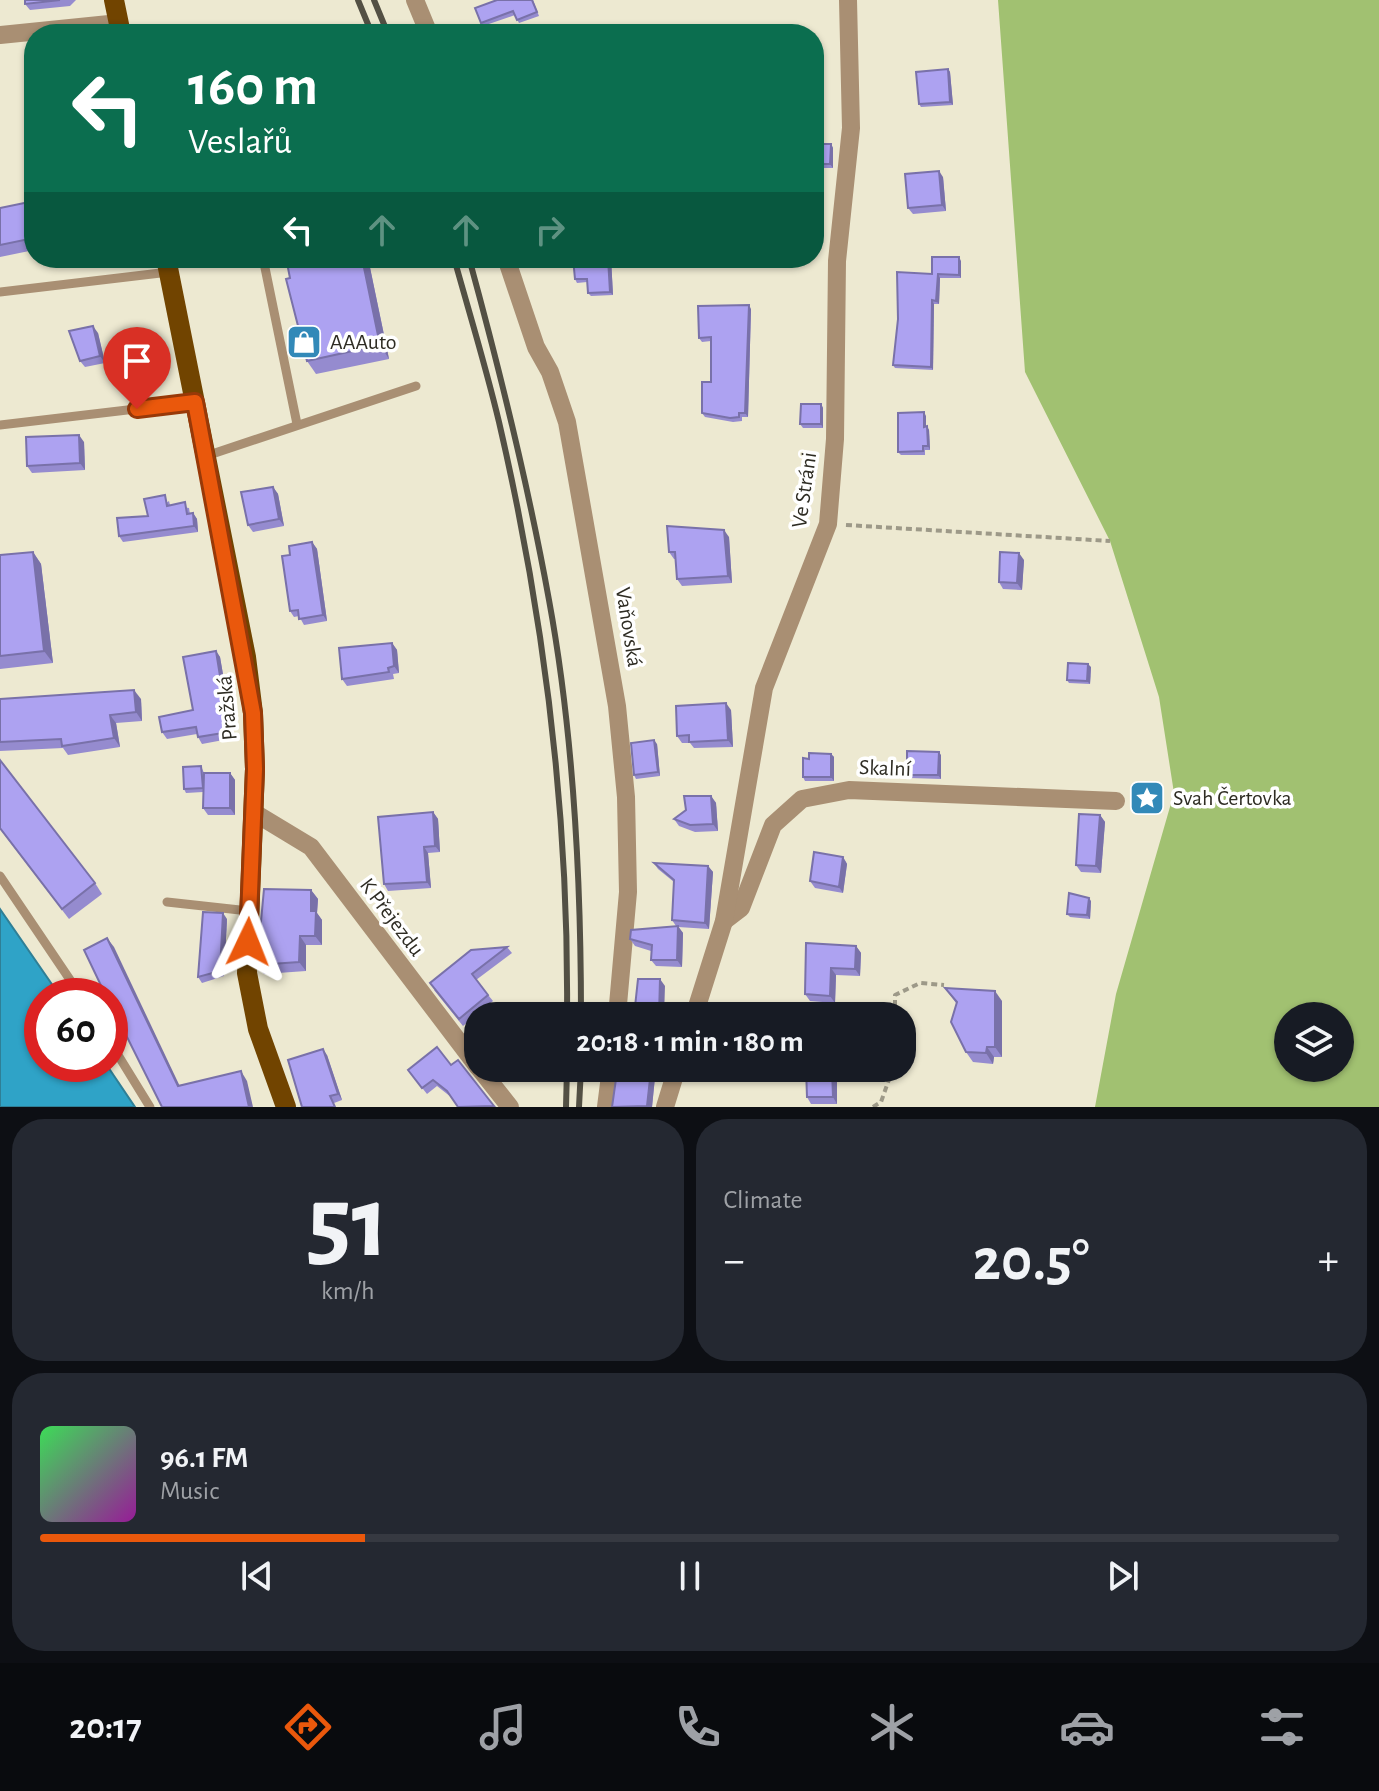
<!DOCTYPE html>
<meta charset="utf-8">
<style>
body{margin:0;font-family:"Alegreya Sans",sans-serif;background:#242831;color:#f1f3f6;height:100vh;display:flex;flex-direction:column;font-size:30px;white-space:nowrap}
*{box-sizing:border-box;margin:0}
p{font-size:26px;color:#9ea1a6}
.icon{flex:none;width:44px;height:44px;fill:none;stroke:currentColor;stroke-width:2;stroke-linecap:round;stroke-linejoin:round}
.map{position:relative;height:1107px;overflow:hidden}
.details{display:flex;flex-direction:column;gap:12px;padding:12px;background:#0d0f14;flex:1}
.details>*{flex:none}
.hud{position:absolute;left:24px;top:24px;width:800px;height:244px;border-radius:32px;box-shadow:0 2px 6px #0004;background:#0b6e4f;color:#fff;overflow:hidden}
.controls{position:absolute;left:1274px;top:1002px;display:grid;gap:16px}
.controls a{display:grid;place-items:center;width:80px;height:80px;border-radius:50%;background:#171b24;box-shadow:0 2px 6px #0004;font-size:40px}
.speed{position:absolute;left:24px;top:978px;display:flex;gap:16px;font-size:40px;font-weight:700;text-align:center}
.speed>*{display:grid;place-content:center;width:104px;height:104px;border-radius:50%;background:#171b24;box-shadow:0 2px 6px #0004;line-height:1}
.speed .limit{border:12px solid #d22;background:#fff;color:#111}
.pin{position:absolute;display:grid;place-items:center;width:68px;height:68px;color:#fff;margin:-82px -34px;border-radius:50% 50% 50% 0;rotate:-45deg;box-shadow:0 0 8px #0007}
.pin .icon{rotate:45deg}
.me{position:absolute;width:88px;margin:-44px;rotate:2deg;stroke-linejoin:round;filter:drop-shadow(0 0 6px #0008)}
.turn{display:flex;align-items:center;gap:28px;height:168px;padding:0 32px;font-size:36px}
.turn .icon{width:104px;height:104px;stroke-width:2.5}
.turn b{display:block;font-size:56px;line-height:68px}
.lanes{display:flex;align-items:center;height:76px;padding:0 32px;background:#0003;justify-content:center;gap:40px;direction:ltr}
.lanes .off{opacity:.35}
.big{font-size:60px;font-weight:600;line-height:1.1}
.details .tile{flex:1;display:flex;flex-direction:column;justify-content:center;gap:12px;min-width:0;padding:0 28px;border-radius:32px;background:#242831}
.details .dial{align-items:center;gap:0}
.dial b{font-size:104px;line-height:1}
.song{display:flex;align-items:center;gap:24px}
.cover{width:96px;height:96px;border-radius:12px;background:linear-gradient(135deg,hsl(130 70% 55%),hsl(300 70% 35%))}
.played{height:8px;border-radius:4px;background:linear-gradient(90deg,#ea580c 25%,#363941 25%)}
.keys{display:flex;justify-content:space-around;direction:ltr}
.heat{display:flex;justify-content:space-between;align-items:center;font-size:44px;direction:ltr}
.details .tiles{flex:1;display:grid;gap:12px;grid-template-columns:1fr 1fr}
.tile:last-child{grid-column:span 2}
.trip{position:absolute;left:464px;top:1002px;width:452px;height:80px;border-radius:32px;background:#171b24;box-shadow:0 2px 6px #0004;font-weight:600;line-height:80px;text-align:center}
.tabs{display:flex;height:128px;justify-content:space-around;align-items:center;background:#090b0e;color:#9ea1a6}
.tabs .icon{width:56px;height:56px}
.tabs .on{color:#ea580c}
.tabs b{font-size:36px;color:#f1f3f6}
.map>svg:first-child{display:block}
.forest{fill:#a1c171;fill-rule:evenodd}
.water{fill:#2fa3c7;stroke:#2f7f96;stroke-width:2}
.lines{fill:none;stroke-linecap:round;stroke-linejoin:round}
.path{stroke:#9d9988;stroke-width:4;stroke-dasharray:6 4;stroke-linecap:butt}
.lane{stroke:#a98f73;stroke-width:9}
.street{stroke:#a98f73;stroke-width:18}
.primary{stroke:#714400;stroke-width:20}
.rail{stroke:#535044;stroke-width:6}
.wall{fill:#958bcf}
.shaded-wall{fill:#7971a9}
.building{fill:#ada2f1;stroke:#7971a9;stroke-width:2}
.route-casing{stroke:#983908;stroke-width:20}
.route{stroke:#ea580c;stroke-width:14}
.labels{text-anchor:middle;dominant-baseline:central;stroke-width:7;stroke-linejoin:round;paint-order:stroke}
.poi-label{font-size:22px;fill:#2e2c23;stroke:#fff;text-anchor:start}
.street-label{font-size:22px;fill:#2e2c23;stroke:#fff}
</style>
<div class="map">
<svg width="1379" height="1107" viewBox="0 0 1379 1107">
<rect width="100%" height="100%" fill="#ede9d1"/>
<!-- forest -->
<path class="forest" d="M998,0H1379V1107H1095L1116,994L1174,793L1159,697L1110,541L1025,372ZM1288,1016H1340V1068H1288Z"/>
<!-- water -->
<polygon class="water" points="0,909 60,996 42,996 42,1064 106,1064 135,1107 0,1107"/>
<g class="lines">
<!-- path -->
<g class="path">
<polyline points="846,525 1110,541"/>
<polyline points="895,1016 895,995 920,983 944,985"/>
<polyline points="873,1107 881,1102 893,1068"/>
</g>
<!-- lane -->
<g class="lane">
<polyline points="263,258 297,424"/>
<polyline points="0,292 169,272"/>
<polyline points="0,425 195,402"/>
<polyline points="206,456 416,386"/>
<polyline points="0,876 81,996"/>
<polyline points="167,902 249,911"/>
<polyline points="110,1042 150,1107"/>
</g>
<!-- street -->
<g class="street">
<polyline points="415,0 429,34"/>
<polyline points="0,35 119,23"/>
<polyline points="506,258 536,347 550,372 567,422 617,706 626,797 628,892 617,1016"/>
<polyline points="253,812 311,847 478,1067"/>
<polyline points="724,921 741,908 773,825 802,799 849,790 1116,801"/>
<polyline points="694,1016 724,921 764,688 828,524 835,439 837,261 851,128 848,0"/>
<polyline points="479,1068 510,1107"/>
<polyline points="606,1107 611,1068"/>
<polyline points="665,1107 677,1068"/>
</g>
<!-- primary -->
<g class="primary">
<polyline points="114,0 121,34"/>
<polyline points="166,258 246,657 253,713 255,769 247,973 258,1029 286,1107"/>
</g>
<!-- rail -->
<g class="rail">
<polyline points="358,0 372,34"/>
<polyline points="374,0 388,34"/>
<path d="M454,258C469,312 486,367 499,422C544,616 569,816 567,1016"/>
<path d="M469,258C500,371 528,484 549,600C574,736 581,878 581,1016"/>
<polyline points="566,1107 567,1068"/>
<polyline points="579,1107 581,1068"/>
</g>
</g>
<!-- wall -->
<g class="wall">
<polygon points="25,0 76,0 70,6 30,10 25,4"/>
<polygon points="533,0 539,16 519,23 515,15 483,26 481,23"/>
<polygon points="948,69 950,72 953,105 921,107 919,104"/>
<polygon points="814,144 831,144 833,148 833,168 814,168"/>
<polygon points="943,177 946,211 913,214 908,208"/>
<polygon points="34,201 34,250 0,257 0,208"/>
<polygon points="368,258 389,359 316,374 307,361"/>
<polygon points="611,258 613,295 591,296 588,293 587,282 577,283 575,279"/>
<polygon points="961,261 961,278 940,278 939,304 934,304 933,370 895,368 893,365 932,274"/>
<polygon points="751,309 748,417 742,417 742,421 733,422 705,417 702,413 711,382 711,341 702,342 699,338"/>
<polygon points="98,333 105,363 85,367 80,361"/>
<polygon points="821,404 823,408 823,428 803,428 800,424"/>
<polygon points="926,416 926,426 929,430 930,450 925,450 925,455 901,455 898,452"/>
<polygon points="84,442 85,470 32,473 27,466"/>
<polygon points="273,487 278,494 284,526 253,532 248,525"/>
<polygon points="169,501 170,505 189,508 190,514 193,513 197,519 198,532 123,542 119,536"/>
<polygon points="729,537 732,583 682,586 677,579 676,559 674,559 669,552"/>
<polygon points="312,542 317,549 327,621 304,625 299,616 294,617 290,611 290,555"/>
<polygon points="33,552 41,564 53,663 0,669 0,555"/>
<polygon points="1024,560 1022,590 1003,589 999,582"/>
<polygon points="392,643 397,650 399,673 393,674 394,679 347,686 342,679"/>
<polygon points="216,651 220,657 234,738 202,744 198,737 197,734 167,739 162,732 193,710"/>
<polygon points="1091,667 1090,684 1069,683 1067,680"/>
<polygon points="0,699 141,699 142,721 116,723 120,747 68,755 63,748 0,751"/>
<polygon points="731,710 733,747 694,748 690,743 682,743 677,736"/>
<polygon points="657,744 660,776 636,779 634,775"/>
<polygon points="831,754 834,757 834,781 805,781 803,777 809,759"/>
<polygon points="941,755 941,779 910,778 907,775"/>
<polygon points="201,766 204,773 230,773 235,780 235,815 208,815 203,808 203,792 186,793 184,789"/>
<polygon points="711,796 716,803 718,831 695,832 679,826 674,819"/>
<polygon points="433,812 438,819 440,852 428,853 431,888 388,891 384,884"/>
<polygon points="1100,815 1105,822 1101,873 1081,872 1076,865"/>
<polygon points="0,829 95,883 102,894 69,919"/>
<polygon points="843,857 847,864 843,893 815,888 810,881"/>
<polygon points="654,863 708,866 713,872 709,929 678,927 683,933 682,967 656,966 651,960 651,951 635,946 630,939 676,926 672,920 674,882 658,869"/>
<polygon points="311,890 318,899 317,913 322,920 322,945 306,945 306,971 264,974 257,965"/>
<polygon points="1091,901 1090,919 1070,917 1067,914"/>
<polygon points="227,919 224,976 202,983 198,977"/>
<polygon points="856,946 861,953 860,976 836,975 835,1003 810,1001 805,994"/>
<polygon points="507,947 512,953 476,980 493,1001 463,1026 434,990"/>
<polygon points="945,988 1002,1001 1002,1057 994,1057 993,1064 973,1062 966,1052 956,1003"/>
<polygon points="327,1055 342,1100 334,1103 288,1060"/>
<polygon points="458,1060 494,1107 458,1107 451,1097 437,1086 427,1094 408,1070 451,1065"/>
<polygon points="630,1068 665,1068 662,1078 655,1077 652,1107 612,1107 629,1080"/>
<polygon points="806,1068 837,1068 837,1104 811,1104 807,1097"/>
</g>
<!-- shaded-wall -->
<g class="shaded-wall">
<polygon points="948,69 950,72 953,105 950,102"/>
<polygon points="831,144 833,148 833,168 830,164"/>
<polygon points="939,171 943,177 946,211 942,205"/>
<polygon points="959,257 961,261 961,278 959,275"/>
<polygon points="362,258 368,258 389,359 380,345"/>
<polygon points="608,258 611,258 613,295 610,292"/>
<polygon points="938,274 940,278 939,304 936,301"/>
<polygon points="932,300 934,304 933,370 931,367"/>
<polygon points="749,305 751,309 748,417 745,413"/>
<polygon points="93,326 98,333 105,363 100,356"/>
<polygon points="821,404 823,408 823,428 821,424"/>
<polygon points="924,412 926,416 926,430 924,427"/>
<polygon points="927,426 929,430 930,450 928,446"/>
<polygon points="79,435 84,442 85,470 80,463"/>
<polygon points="273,487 278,494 284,526 279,519"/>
<polygon points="193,513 197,519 198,532 194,526"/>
<polygon points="724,530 729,537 732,583 728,576"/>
<polygon points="312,542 317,549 327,621 323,615"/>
<polygon points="33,552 41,564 53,663 44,651"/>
<polygon points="1019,553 1024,560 1022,590 1017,583"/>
<polygon points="392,643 397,650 399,673 394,666"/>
<polygon points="216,651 220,657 234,738 229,732"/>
<polygon points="1088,664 1091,667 1090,684 1087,681"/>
<polygon points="134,690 141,699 142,721 136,712"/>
<polygon points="726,703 731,710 733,747 728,740"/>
<polygon points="110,715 116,723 120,747 114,738"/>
<polygon points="654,740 657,744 660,776 658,772"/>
<polygon points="939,752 941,755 941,779 938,775"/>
<polygon points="831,754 834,757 834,781 831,777"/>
<polygon points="230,773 235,780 235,815 230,808"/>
<polygon points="711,796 716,803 718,831 713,824"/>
<polygon points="433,812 438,819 440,852 435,846"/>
<polygon points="1100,815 1105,822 1101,873 1096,866"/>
<polygon points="424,847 428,853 431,888 427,882"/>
<polygon points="843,857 847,864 843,893 839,887"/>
<polygon points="708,866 713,872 709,929 705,923"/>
<polygon points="311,890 318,899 317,913 322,920 322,945 315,936 311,911"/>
<polygon points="1089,898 1091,901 1090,919 1087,915"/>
<polygon points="223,913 227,919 224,976 220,971"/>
<polygon points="678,926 683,933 682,967 677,960"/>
<polygon points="300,936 306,945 306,971 299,962"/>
<polygon points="107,938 114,947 184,1095 178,1086"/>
<polygon points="856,946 861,953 860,976 855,969"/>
<polygon points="831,968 836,975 835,1003 830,996"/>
<polygon points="660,979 665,986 664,1016 659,1016"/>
<polygon points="995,991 1002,1001 1002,1057 995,1047"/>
<polygon points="987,1047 994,1057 993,1064 986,1053"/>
<polygon points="323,1049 327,1055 342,1100 338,1094"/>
<polygon points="658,1068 665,1068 662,1078 657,1071"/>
<polygon points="832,1068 837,1068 837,1104 833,1097"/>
<polygon points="651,1070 655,1077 652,1107 647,1107"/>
<polygon points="241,1071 247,1081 253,1107 249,1107"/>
</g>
<!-- building -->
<g class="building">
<polygon points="25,0 60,0 25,4"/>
<polygon points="497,0 532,0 537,12 517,20 513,11 481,23 475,8"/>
<polygon points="789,32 789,34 761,34 761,33"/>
<polygon points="948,69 950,102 919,104 916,72"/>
<polygon points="814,144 831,144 830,164 814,164"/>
<polygon points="939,171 942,205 908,208 905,174"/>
<polygon points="34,201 34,238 0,245 0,208"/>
<polygon points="932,257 959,257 959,275 938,274 936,301 932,300 931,367 893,365 898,319 897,272 932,274"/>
<polygon points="286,258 362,258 380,345 307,361 286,279 290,278"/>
<polygon points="573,258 608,258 610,292 588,293 587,279 575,279"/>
<polygon points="749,305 745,413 739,413 739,417 730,418 702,413 702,382 711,382 711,337 699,338 698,306"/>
<polygon points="93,326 100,356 80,361 69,331"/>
<polygon points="801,404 821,404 821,424 800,424"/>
<polygon points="924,412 924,427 927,426 928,446 923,446 923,451 898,452 898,413"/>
<polygon points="79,435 80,463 27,466 26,437"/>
<polygon points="273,487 279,519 248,525 241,492"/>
<polygon points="165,495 167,506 185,502 187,514 193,513 194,526 119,536 117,518 148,516 144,499"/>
<polygon points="667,526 724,530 728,576 677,579 675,552 669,552"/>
<polygon points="312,542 323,615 299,619 298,610 290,611 282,556 290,555 289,546"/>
<polygon points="33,552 44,651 0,656 0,555"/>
<polygon points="1000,552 1019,553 1017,583 999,582"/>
<polygon points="392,643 394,666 388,668 389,672 342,679 339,648"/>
<polygon points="216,651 229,732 198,737 196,727 162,732 159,717 193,710 183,657"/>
<polygon points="1068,663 1088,664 1087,681 1067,680"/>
<polygon points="134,690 136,712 110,715 114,738 62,746 61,739 0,742 0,699"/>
<polygon points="726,703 728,740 689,742 689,735 677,736 676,706"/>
<polygon points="654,740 658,772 634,775 631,743"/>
<polygon points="907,751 939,752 938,775 907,775"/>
<polygon points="809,753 831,754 831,777 803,777 803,758 809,759"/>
<polygon points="0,760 95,883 62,909 0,828"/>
<polygon points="201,766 203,788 184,789 183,767"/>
<polygon points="204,773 230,773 230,808 203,808"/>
<polygon points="684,796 711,796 713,824 690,825 674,819 686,810"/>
<polygon points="433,812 435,846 424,847 427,882 384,884 378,817"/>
<polygon points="1079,814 1100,815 1096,866 1076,865"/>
<polygon points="814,852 843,857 839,887 810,881"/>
<polygon points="654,863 708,866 705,923 672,920 674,880"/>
<polygon points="264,889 311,890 311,911 316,911 315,936 300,936 299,962 257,965"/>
<polygon points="1069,893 1089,898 1087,915 1067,914"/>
<polygon points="203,912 223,913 220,971 198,977"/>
<polygon points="678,926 677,960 651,960 652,945 630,939 631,930"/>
<polygon points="107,938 178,1086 241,1071 249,1107 162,1107 110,1003 110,996 106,996 84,950"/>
<polygon points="806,943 856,946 855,969 831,968 830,996 805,994"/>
<polygon points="507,947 472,974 488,995 459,1019 430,983 471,950"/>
<polygon points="638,979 660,979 659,1016 634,1016"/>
<polygon points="945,988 995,991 995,1047 987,1047 986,1053 966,1052 951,1022 957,1002"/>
<polygon points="437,1047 451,1065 458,1060 494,1106 458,1107 447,1091 433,1080 422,1088 408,1070"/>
<polygon points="323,1049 338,1094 330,1096 335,1107 302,1107 288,1060"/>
<polygon points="630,1068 658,1068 657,1071 651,1070 647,1106 612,1107 616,1079 629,1080"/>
<polygon points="806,1068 832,1068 833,1097 807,1097"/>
</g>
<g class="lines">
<!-- route casing -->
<g class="route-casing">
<polyline id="route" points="137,409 195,402 253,713 255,769 248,942"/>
</g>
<!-- route -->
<use href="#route" class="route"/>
</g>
<!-- icons -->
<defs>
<g id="shop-square" transform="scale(1.8)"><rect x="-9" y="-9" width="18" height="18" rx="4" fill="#3289b8" stroke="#fff"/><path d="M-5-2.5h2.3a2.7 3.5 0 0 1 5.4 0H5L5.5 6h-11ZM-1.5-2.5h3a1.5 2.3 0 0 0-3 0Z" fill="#fff"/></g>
<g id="sight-square" transform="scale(1.8)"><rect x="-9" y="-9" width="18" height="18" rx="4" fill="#3289b8" stroke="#fff"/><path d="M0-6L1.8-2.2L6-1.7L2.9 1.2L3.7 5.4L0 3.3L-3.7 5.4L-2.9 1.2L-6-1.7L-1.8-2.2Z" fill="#fff"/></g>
</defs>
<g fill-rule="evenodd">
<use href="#shop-square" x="304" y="342"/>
<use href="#sight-square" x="1147" y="798"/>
</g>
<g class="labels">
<!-- poi labels -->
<g class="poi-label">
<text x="330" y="342">AAAuto</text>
<text x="1173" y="798">Svah Čertovka</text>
</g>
<!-- street labels -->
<g class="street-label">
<text transform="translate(804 490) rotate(-82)">Ve Stráni</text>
<text transform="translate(629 627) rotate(81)">Vaňovská</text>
<text transform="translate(227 708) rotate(-95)">Pražská</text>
<text transform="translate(885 768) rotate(2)">Skalní</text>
<text transform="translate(392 917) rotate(53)">K Přejezdu</text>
</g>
</g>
</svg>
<div class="controls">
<a><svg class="icon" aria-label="layers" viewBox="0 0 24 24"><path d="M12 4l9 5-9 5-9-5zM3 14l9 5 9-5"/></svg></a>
</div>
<div class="speed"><div class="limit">60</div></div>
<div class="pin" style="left:137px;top:409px;background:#d93025"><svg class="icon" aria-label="arrive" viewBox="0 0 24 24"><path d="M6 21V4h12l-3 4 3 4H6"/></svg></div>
<svg class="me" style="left:248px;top:942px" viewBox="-20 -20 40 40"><path d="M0-17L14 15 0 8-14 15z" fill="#ea580c" stroke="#fff" stroke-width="4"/></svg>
<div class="trip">20:18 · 1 min · 180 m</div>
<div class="hud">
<div class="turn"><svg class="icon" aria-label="left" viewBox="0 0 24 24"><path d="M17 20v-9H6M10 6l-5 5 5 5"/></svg><div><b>160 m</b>Veslařů</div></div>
<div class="lanes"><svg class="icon" aria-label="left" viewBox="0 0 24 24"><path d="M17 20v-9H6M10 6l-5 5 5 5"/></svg><svg class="icon off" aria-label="ahead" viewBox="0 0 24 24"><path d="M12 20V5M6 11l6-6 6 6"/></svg><svg class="icon off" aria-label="ahead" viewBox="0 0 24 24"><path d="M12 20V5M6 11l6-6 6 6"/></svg><svg class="icon off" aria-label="right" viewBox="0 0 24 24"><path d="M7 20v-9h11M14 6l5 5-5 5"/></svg></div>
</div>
</div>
<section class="details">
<div class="tiles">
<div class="tile dial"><b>51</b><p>km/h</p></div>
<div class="tile"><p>Climate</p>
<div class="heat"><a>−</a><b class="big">20.5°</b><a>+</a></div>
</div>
<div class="tile">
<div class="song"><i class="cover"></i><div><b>96.1 FM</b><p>Music</p></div></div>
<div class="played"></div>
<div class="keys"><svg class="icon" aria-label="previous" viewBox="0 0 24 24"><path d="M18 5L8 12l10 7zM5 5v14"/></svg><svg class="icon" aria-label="pause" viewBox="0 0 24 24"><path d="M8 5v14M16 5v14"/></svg><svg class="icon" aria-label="next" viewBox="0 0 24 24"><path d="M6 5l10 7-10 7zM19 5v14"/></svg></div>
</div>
</div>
</section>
<nav class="tabs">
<b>20:17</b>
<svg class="icon on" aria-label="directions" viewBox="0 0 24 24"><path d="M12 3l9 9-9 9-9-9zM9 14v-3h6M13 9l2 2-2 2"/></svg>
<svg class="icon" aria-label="music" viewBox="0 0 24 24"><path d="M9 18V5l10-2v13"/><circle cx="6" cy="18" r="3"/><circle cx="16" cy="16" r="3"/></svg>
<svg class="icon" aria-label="phone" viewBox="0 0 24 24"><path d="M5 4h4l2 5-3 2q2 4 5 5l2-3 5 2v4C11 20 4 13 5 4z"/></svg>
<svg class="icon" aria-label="climate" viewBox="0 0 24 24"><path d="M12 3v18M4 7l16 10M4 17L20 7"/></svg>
<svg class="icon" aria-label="car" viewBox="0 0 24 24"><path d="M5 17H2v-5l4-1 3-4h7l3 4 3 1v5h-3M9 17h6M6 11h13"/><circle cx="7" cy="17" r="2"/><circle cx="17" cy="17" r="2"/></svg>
<svg class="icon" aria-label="filters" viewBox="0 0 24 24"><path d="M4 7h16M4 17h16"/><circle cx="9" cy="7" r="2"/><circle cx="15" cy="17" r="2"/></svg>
</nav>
